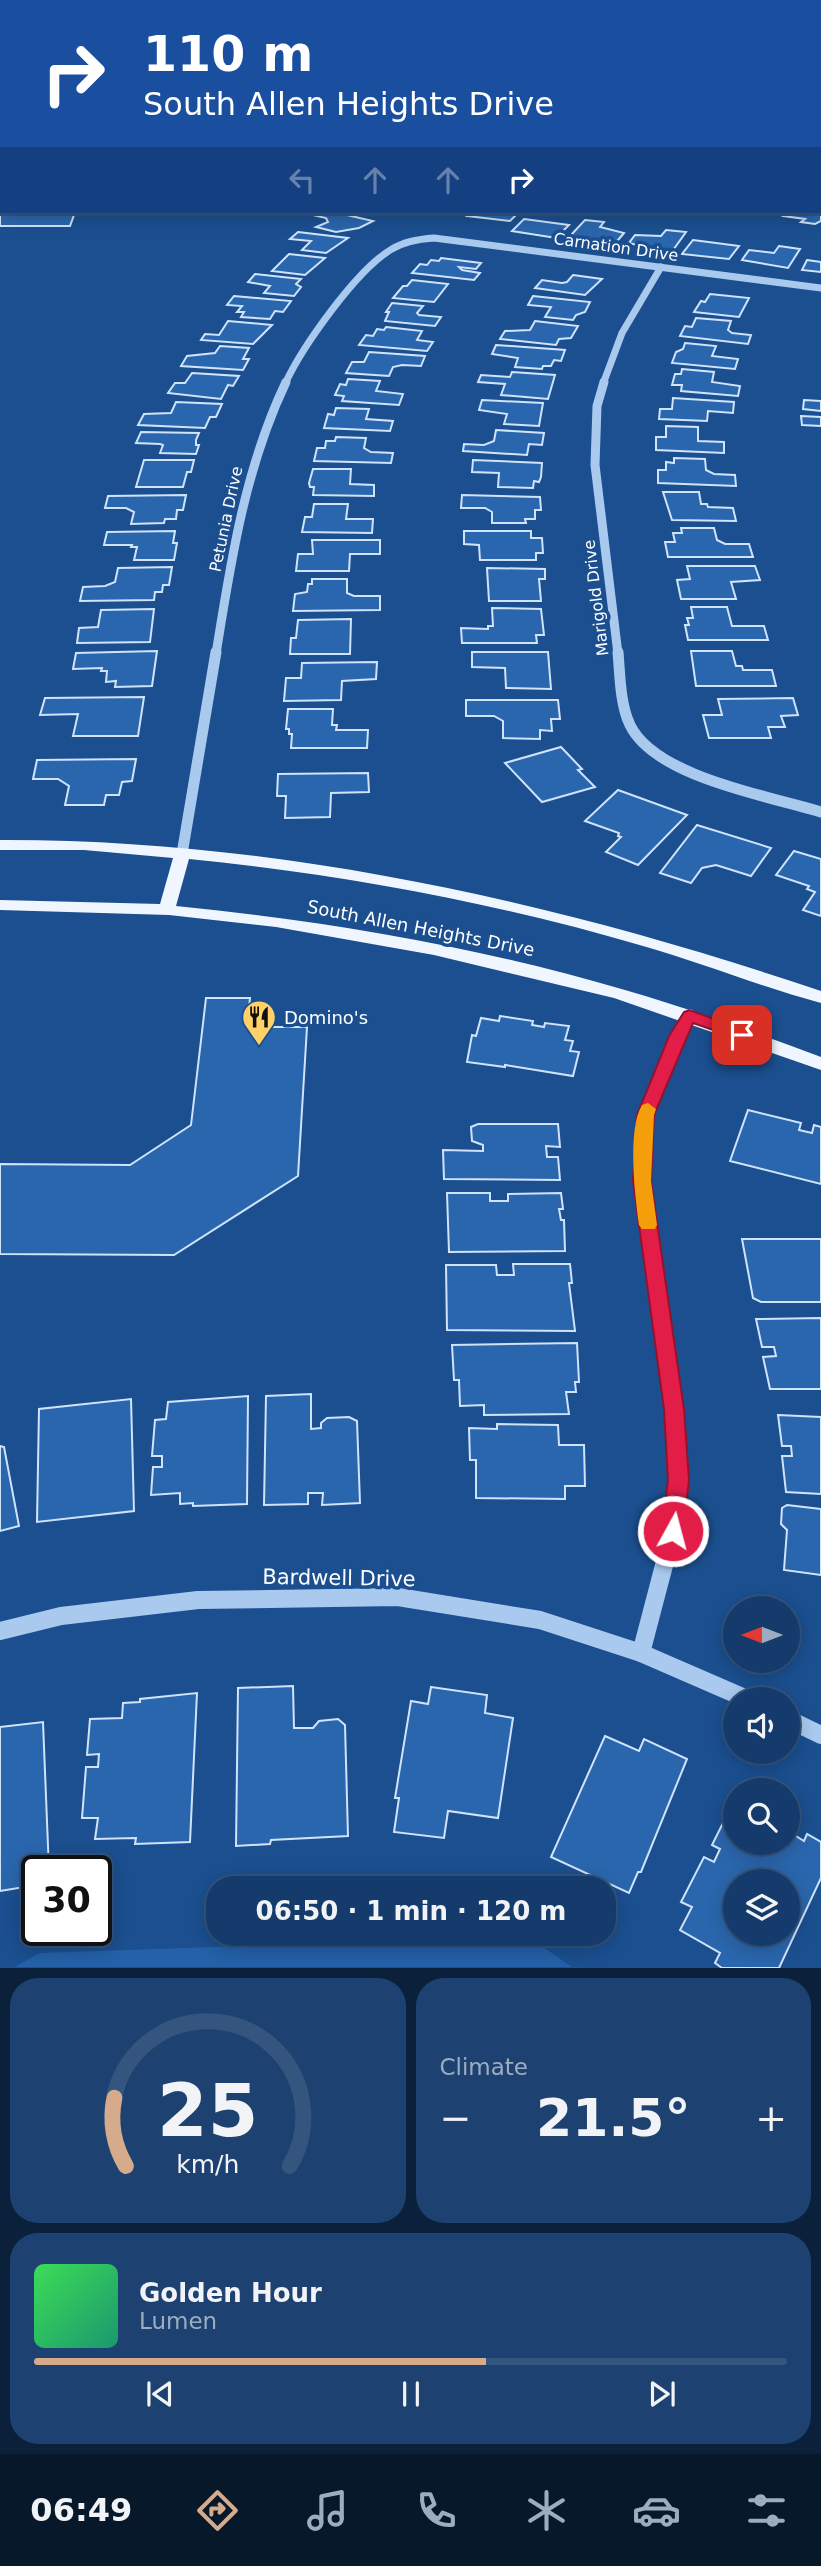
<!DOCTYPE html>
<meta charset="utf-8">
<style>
body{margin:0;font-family:"DejaVu Sans",sans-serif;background:#1d4271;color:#f1f3f6;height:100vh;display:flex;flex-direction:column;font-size:26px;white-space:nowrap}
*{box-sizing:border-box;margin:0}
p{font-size:23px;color:#9dadc1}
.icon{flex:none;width:38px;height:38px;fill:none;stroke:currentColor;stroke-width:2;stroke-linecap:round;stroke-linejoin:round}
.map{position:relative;height:1968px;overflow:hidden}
.sheet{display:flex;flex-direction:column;gap:10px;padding:10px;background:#0b203b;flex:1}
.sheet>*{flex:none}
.hud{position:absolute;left:0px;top:0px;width:822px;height:214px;box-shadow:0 4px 18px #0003,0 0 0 2px #33557e;background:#1a4fa0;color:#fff;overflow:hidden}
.needle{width:46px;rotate:270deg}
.controls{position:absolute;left:723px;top:1596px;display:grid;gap:14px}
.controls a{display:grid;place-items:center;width:77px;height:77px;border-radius:50%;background:#143b6b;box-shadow:0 4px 18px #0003,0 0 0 2px #33557e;font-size:35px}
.speed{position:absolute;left:21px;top:1855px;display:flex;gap:14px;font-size:35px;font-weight:700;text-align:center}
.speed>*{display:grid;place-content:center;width:91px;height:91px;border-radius:50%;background:#143b6b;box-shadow:0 4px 18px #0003,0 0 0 2px #33557e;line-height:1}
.speed .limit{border:4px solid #111;border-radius:10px;background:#fff;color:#111}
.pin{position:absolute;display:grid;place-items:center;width:60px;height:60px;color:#fff;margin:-30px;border-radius:14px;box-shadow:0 4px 10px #0006}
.me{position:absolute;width:77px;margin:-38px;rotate:7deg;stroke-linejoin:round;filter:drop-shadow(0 0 5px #0008)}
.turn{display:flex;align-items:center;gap:24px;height:147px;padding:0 28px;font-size:32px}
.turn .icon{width:91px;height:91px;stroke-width:2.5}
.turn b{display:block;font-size:49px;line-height:60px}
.lanes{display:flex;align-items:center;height:66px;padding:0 28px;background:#0003;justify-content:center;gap:35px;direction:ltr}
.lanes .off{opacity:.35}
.big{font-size:52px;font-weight:700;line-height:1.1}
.sheet .card{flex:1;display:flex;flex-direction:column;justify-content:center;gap:10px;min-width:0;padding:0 24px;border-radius:28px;background:#1d4271}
.sheet .dial{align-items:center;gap:0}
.dial svg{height:182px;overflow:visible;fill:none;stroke:#33557e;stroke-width:7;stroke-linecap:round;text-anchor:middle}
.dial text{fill:#f1f3f6;stroke:none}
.song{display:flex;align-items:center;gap:21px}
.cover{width:84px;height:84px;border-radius:10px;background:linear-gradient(135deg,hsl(130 70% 55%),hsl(160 70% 35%))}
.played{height:7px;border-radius:4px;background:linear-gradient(90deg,#d6ab8b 60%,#33557e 60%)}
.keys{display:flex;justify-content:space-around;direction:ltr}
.heat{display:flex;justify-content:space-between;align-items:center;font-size:38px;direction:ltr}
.sheet .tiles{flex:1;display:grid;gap:10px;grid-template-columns:1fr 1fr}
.card:last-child{grid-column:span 2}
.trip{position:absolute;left:206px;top:1876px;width:410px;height:70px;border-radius:28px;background:#143b6b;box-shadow:0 4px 18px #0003,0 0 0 2px #33557e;font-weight:700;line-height:70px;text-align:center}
.tabs{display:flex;height:112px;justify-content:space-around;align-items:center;background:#08182b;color:#9dadc1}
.tabs .icon{width:49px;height:49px}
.tabs .active{color:#d6ab8b}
.tabs b{font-size:32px;color:#f1f3f6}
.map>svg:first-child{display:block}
.green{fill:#2461a8}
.building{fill:#2a66ad;stroke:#cfe3fa;stroke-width:2;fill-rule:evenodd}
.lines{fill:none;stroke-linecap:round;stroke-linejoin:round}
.minor-far4{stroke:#a9c9ee;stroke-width:7}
.minor-far3{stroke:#a9c9ee;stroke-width:9}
.minor-far2{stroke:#a9c9ee;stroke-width:11}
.minor-far1{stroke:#a9c9ee;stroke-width:14}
.minor{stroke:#a9c9ee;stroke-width:18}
.major{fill:#f0f6ff;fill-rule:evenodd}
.route{fill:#e11d48;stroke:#92132f;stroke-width:2}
.slow{fill:#f59e0b}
.labels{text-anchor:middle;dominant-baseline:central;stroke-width:7;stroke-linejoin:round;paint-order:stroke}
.far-street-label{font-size:16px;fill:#fff;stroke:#1b4f8f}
.street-label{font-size:18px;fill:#fff;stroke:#1b4f8f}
.poi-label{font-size:18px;fill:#fff;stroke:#1b4f8f;text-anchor:start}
.near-street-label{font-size:21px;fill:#fff;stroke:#1b4f8f}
</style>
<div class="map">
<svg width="821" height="1968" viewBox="0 0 821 1968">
<rect width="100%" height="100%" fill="#1b4f8f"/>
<!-- green -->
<polygon class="green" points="527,1936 572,1967 14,1967 40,1953"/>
<!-- building -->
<g class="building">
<polygon points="0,196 2,212 62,212 60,215 74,215 70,226 0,226"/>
<polygon points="821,209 821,221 815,224 801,222 805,219 783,216 786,212 821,212"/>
<polygon points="321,212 334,212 373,221 359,228 336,232 316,227 328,222 326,218 313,215"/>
<polygon points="471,212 519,212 510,221 467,216"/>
<polygon points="524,219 569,225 556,238 512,231"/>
<polygon points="585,220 604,222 600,227 624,233 613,246 587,243 591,239 570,236"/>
<polygon points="666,230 686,232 671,253 647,250 648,248 629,243 635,235 661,236"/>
<polygon points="298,232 348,238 326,253 302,250 311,241 290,239"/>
<polygon points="693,240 739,246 729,259 682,254"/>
<polygon points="779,246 800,249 788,268 742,260 749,250 774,253"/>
<polygon points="289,254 325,258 305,275 272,271"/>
<polygon points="441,258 481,263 476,269 459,267 462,270 480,273 474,280 412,273 420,264 427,265 431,260 439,261"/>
<polygon points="807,260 821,262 821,272 802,270"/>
<polygon points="255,274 301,279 296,284 301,287 294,296 264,293 270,286 248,282"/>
<polygon points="573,275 602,279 585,295 535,288 542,280 562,283 567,282"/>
<polygon points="412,280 448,284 434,302 393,298 403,286 407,286"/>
<polygon points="710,294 749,298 739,317 694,312 701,301 705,302"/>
<polygon points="234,296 291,301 283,312 275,311 270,319 241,317 244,312 237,312 242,306 227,305"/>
<polygon points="533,296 590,302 585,312 576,315 573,320 545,317 551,307 528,305"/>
<polygon points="392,303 423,306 417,313 419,315 441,317 435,326 385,321 389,312 386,312"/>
<polygon points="696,318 731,321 728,330 732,333 751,335 748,344 680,336 685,326 692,327"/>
<polygon points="228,321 272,325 253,344 201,340 205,334 219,335"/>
<polygon points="535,321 578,326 571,338 559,339 556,345 500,339 505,331 530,330"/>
<polygon points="386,327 422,331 417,340 433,342 427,351 359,345 366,335 373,336 377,329 384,330"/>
<polygon points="685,343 716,346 712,356 738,359 735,369 672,363 676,352 683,349"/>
<polygon points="496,345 565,350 561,361 554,360 551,366 543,366 542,369 515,367 518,358 492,354"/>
<polygon points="220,346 249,348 243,359 249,359 243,370 181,366 187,356 215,353"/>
<polygon points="369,352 425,356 421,366 402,365 393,367 389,376 346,373 352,362 364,362"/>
<polygon points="682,369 714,372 712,382 740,386 738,396 681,391 682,385 672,385 675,374 681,374"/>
<polygon points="512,372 555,375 548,399 501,395 505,384 478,382 481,375 510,377"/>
<polygon points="192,373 239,376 233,386 228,385 221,399 168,393 175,383 185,383"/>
<polygon points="348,379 380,381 376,391 403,394 399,405 342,401 344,396 335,395 340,384 346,385"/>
<polygon points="673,398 734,402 733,413 708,411 707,421 659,419 660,409 672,409"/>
<polygon points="482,400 543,403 539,426 504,424 507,414 479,410"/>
<polygon points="804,400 821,401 821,411 803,409"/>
<polygon points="176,402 222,404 216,417 210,417 205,428 138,425 144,414 171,413"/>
<polygon points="336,408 369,409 366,419 393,421 390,431 324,428 328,414 334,415"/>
<polygon points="801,416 821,417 821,426 802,425"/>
<polygon points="666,426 698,427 698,441 724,442 724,453 656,450 656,437 666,437"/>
<polygon points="496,430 544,433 542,445 529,444 527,455 463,451 464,444 484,445 494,441"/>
<polygon points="141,432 199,433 196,440 196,445 199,445 196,454 160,453 163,445 160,444 136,443"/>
<polygon points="336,437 366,438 364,448 371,452 393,453 391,463 314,461 317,448 325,448 326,441 335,441"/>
<polygon points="674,458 705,459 706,470 714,474 735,475 736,486 658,483 658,470 666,470 666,462 674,463"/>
<polygon points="144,460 194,460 191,472 187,472 183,487 136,487"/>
<polygon points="473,460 542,463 541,477 539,482 534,481 533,488 498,487 499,473 472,472"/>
<polygon points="313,469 351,469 350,484 374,485 374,496 313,495 314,487 310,487 309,483"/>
<polygon points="663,492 699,492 701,504 707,504 708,507 733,508 736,521 672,520"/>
<polygon points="186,495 183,510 177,510 176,519 165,519 164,523 131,524 134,512 126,508 105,508 108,496"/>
<polygon points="462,495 540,497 541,510 535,510 535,519 525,519 526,523 492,523 492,512 485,508 461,508"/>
<polygon points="314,504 348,504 346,519 373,519 372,533 302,532 305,517 312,517"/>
<polygon points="681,528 714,528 717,540 725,544 749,544 753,557 668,557 665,542 675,542 673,533 682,533"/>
<polygon points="175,531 173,543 177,543 174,560 134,560 137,547 131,547 132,545 104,545 107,532"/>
<polygon points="464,531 531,531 531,538 542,538 543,553 536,553 536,560 480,560 479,545 464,544"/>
<polygon points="312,540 380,540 380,554 350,554 349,571 296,571 298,554 313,554"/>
<polygon points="687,566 755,566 760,580 731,582 736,599 681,599 677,580 690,579"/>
<polygon points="172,567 169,585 163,585 162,592 155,592 154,600 80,601 83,587 105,586 115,582 118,568"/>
<polygon points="487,568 545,569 545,579 539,579 541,601 489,601"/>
<polygon points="312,579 347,579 347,593 354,596 380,596 380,610 293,611 295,594 307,592 308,584 312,584"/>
<polygon points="691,607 727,607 732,626 764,626 768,640 688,640 685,625 689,625 687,618 693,618"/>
<polygon points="492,608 541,609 544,635 536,635 537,643 462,643 461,628 488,629 488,626 493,626"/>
<polygon points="154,609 150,642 77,643 79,628 98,627 101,610"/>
<polygon points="351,619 350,654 290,654 291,638 296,638 298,620"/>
<polygon points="157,651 152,686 115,687 116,681 106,682 107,671 101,671 102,668 73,669 76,653"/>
<polygon points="691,651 732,651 736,666 742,666 743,670 772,670 776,686 696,686"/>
<polygon points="472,652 548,652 551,689 506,688 505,668 472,667"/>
<polygon points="377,662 376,679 342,681 341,700 284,701 286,678 301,678 302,663"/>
<polygon points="144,697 138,736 73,736 78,714 40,715 45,698"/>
<polygon points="793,698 798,715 781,716 785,727 768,727 771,738 709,738 703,715 722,715 718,699"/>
<polygon points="466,700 558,700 560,719 551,719 552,731 540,730 540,739 503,738 503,721 494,716 466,716"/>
<polygon points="288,709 333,709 332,725 337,725 336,730 368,730 367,748 291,748 292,734 289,734 289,729 286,729"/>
<polygon points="561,747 582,769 578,770 595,787 542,802 505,763"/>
<polygon points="136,759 132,781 122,782 119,795 106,795 104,805 65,805 69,786 58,779 33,779 37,760"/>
<polygon points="368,773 369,792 331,793 330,817 285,818 286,796 277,796 278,774"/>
<polygon points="618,790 687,815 638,865 606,852 621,837 618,836 619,833 585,821"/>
<polygon points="697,825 771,848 751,876 716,865 702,868 691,883 660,873"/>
<polygon points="794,851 821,859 821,916 803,910 815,892 807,889 809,886 776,875"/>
<polygon points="206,998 250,998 247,1027 307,1027 298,1176 174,1255 0,1254 0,1164 130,1165 191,1125"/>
<polygon points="500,1016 533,1021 532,1025 544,1027 545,1023 569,1026 565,1040 573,1041 570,1051 579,1052 573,1076 505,1065 505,1067 467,1062 472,1035 476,1036 481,1018 499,1021"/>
<polygon points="748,1110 801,1123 799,1130 812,1133 814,1125 821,1127 821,1184 730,1161"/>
<polygon points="478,1124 558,1124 560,1147 546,1146 547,1157 558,1157 560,1180 444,1179 443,1150 483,1151 483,1145 472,1141 471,1127"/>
<polygon points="447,1193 490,1193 490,1201 508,1201 508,1194 561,1193 563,1209 559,1209 561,1220 564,1220 565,1251 449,1252"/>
<polygon points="742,1239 821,1239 821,1302 761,1302 753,1298"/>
<polygon points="513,1264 570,1264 572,1283 569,1283 575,1331 447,1330 446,1265 496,1265 497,1275 514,1275"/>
<polygon points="821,1318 821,1389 770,1389 763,1357 776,1356 774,1347 762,1347 756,1319"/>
<polygon points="577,1343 579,1382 575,1382 576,1392 566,1392 569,1414 484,1415 484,1405 460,1406 459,1380 454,1380 452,1345"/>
<polygon points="311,1394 311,1429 321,1428 321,1423 327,1418 349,1417 357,1421 360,1503 322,1505 323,1493 308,1493 308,1504 264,1505 266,1396"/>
<polygon points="248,1396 247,1504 193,1506 193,1503 180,1504 180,1493 151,1495 153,1467 162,1467 162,1456 152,1456 155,1420 166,1419 168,1402"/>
<polygon points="131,1399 134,1511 37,1522 39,1409"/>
<polygon points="778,1415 821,1417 821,1494 786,1492 782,1456 792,1456 791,1446 782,1446"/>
<polygon points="497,1424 558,1425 559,1445 584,1445 585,1486 565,1486 565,1499 476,1498 476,1460 470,1460 469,1428 497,1429"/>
<polygon points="0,1446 4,1447 19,1526 0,1531"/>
<polygon points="787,1505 821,1509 821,1575 784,1570 787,1530 781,1524 782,1508"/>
<polygon points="293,1686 294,1728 313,1728 319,1721 338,1719 345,1725 348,1836 271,1840 270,1844 236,1846 238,1688"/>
<polygon points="431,1687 487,1695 485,1713 513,1718 498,1818 448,1811 444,1838 394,1832 399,1798 395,1798 411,1701 428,1704"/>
<polygon points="197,1693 190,1842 135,1844 136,1838 95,1839 98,1818 82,1818 86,1767 98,1767 99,1754 87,1755 90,1719 122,1718 123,1703 140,1702 140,1699"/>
<polygon points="43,1722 49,1871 37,1871 37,1885 0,1891 0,1727"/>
<polygon points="605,1736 639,1751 644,1739 687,1759 641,1872 638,1872 629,1893 551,1857"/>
<path d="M727,1815L735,1820V1843H788V1831L804,1841L807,1834L821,1842V1878L779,1968H722L715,1963L720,1953L680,1930L692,1907L681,1902L704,1857L714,1862L720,1849L712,1845ZM735,1881H788V1934H735Z"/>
</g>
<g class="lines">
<!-- minor-far4 -->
<g class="minor-far4">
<path d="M285,384C302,347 357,269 392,249C405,241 419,239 434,238L821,288"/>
<polyline points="603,384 622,333 661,267"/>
</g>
<!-- minor-far3 -->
<g class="minor-far3">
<polyline points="604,382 597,406 595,465 618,654"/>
<path d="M216,654C231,560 245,468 286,382"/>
</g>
<!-- minor-far2 -->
<g class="minor-far2">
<path d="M618,652C620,675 620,704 630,725C655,777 769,796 821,812"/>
<polyline points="182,854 216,652"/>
</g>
<!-- minor-far1 -->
<polyline class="minor-far1" points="674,1425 642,1181 645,1115 677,1036 689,1016"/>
<!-- minor -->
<g class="minor">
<polyline points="0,1631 61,1616 198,1600 398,1597 540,1620 641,1653 747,1699"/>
<polyline points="641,1653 673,1531 679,1480 674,1423"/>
<polyline points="788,1719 821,1735"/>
</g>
<!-- major -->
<path class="major" d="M0,840C279,839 557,902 821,991V1003C761,987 703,963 643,946C496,903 342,874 189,859L176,906C328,921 479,947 625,990C691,1009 756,1033 821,1057V1070L614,998L434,955L276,927L169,915L0,910V900L160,904L173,858L84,850H0Z"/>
</g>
<!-- route -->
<polygon class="route" points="689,1010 748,1031 750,1035 742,1040 693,1023 654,1115 651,1181 684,1409 689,1480 683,1531 680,1538 673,1540 665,1538 662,1531 668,1480 664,1409 633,1181 637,1115 669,1036 684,1012"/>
<!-- slow -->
<path class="slow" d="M648,1103L656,1109L654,1115L651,1181L657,1225L655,1229H642L639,1225C635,1195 627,1130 642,1105Z"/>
<!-- icons -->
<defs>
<g id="restaurant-pin" transform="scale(1.75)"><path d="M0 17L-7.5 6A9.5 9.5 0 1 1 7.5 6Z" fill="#ffd166" stroke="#1b4f8f"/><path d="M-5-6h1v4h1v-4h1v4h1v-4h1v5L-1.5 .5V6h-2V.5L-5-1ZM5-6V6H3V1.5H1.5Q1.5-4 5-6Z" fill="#111"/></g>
</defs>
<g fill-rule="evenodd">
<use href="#restaurant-pin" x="259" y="1017"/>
</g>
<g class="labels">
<!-- far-street labels -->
<g class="far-street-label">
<text transform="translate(616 247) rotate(8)">Carnation Drive</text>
<text transform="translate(226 519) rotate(-78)">Petunia Drive</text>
<text transform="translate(596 598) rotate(-97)">Marigold Drive</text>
</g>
<!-- street labels -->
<g class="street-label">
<text transform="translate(421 928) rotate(11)">South Allen Heights Drive</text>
</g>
<!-- poi labels -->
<g class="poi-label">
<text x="284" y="1017">Domino's</text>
</g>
<!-- near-street labels -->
<g class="near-street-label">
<text transform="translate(339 1578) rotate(1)">Bardwell Drive</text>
</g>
</g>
</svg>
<div class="controls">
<a><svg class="needle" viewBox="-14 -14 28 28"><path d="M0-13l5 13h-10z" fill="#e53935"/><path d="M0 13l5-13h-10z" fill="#9dadc1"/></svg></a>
<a><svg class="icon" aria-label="sound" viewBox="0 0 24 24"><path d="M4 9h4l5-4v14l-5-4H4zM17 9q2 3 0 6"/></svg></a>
<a><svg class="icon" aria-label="search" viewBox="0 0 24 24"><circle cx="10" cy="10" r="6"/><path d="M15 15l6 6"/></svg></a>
<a><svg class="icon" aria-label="layers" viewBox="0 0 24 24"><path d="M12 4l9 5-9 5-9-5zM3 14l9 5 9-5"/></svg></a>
</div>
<div class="speed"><div class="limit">30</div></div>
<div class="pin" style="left:742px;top:1035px;background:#d93025"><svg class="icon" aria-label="arrive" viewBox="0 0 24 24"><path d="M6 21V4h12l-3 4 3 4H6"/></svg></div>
<svg class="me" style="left:673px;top:1531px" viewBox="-20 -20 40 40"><circle r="17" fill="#e11d48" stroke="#fff" stroke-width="3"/><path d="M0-11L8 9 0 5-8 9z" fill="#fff"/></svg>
<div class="trip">06:50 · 1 min · 120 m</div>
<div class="hud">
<div class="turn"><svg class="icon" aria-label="right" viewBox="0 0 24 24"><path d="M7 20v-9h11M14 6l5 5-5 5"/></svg><div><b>110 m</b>South Allen Heights Drive</div></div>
<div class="lanes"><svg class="icon off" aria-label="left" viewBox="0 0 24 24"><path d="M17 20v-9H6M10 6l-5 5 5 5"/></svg><svg class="icon off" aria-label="ahead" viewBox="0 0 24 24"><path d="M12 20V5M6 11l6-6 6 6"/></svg><svg class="icon off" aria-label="ahead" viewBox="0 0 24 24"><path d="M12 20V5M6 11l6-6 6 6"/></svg><svg class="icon" aria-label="right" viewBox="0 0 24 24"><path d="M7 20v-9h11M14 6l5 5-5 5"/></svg></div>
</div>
</div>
<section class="sheet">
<div class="tiles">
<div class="card dial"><svg viewBox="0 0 100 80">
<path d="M14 69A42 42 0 1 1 86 69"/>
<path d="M14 69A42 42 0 0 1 9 39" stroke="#d6ab8b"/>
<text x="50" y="56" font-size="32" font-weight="700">25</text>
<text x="50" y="72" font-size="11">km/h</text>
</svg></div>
<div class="card"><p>Climate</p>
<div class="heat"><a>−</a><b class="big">21.5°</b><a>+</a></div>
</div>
<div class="card">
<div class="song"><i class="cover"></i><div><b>Golden Hour</b><p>Lumen</p></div></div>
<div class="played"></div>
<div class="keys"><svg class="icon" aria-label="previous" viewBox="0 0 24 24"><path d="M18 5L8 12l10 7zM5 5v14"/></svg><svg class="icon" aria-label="pause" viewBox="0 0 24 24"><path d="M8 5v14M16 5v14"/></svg><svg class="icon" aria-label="next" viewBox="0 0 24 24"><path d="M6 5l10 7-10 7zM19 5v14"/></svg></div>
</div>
</div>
</section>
<nav class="tabs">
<b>06:49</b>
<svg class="icon active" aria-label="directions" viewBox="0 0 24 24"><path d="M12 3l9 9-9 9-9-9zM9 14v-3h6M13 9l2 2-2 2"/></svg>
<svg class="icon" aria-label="music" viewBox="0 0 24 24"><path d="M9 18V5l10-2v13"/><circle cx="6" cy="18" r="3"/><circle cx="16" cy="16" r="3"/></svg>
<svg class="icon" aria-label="phone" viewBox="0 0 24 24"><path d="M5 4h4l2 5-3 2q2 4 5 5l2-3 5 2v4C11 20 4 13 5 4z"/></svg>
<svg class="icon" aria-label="climate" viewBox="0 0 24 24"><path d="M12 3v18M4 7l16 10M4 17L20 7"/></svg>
<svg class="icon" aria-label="car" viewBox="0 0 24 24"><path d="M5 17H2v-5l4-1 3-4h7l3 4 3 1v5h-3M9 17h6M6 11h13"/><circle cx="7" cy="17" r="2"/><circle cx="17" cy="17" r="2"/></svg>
<svg class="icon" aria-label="filters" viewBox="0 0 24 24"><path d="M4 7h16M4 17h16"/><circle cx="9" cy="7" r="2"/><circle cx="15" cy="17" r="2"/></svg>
</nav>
